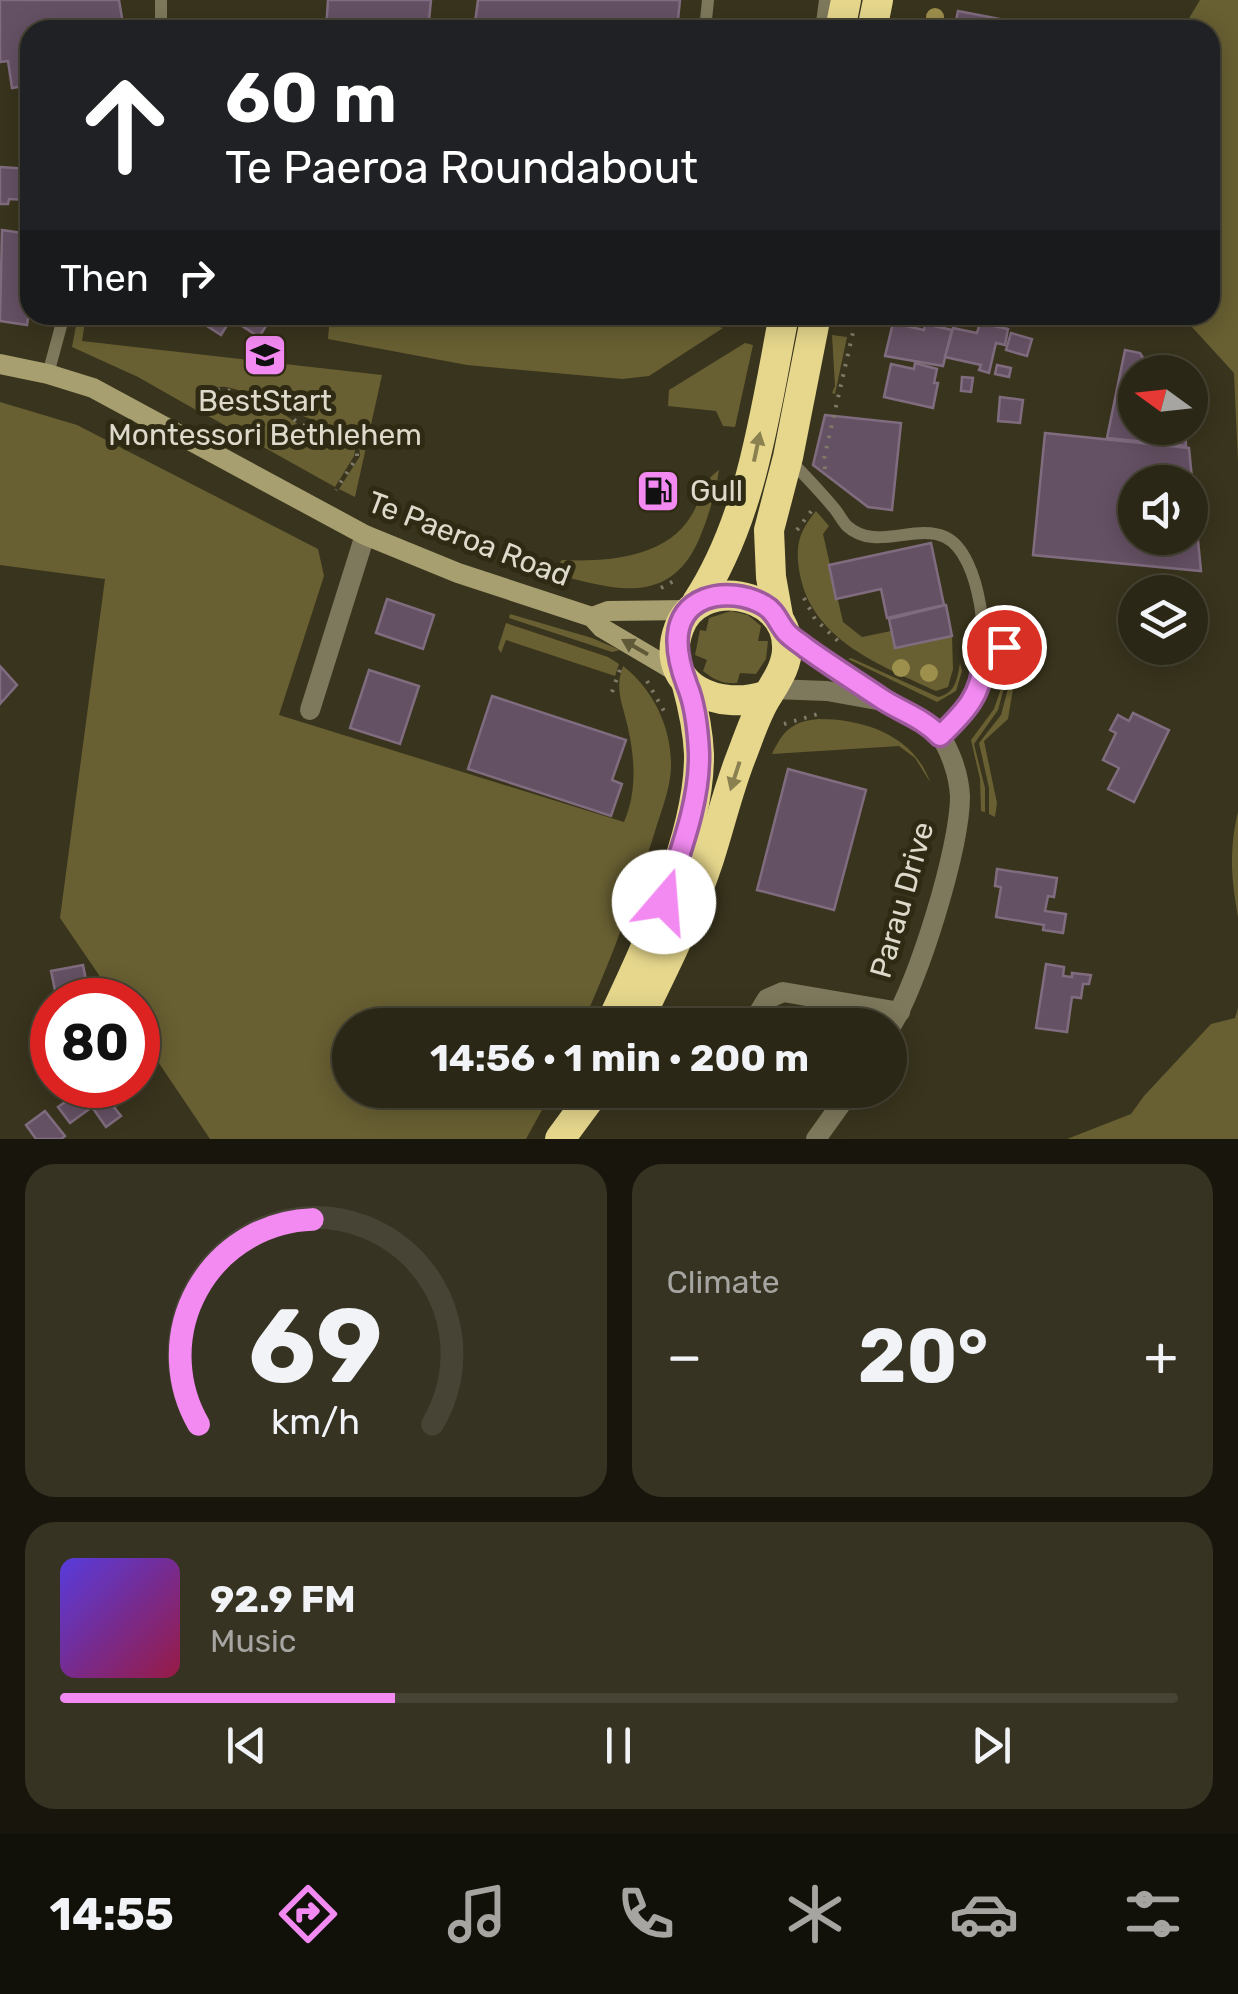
<!DOCTYPE html>
<meta charset="utf-8">
<style>
body{margin:0;font-family:Rubik,sans-serif;background:#373323;color:#f1f3f6;height:100vh;display:flex;flex-direction:column;font-size:38px;white-space:nowrap}
*{box-sizing:border-box;margin:0}
p{font-size:32px;color:#a6a5a1}
.icon{flex:none;width:55px;height:55px;fill:none;stroke:currentColor;stroke-width:2;stroke-linecap:round;stroke-linejoin:round}
.map{position:relative;height:1139px;overflow:hidden}
.sheet{display:flex;flex-direction:column;gap:25px;padding:25px;background:#18150c;flex:1}
.sheet>*{flex:none}
.guide{position:absolute;left:20px;top:20px;width:1200px;height:305px;border-radius:30px;box-shadow:0 5px 25px #0003,0 0 0 2px #474435;background:#202124;color:#fff;overflow:hidden}
.needle{width:65px;rotate:285deg}
.fabs{position:absolute;left:1118px;top:355px;display:grid;gap:20px}
.fabs a{display:grid;place-items:center;width:90px;height:90px;border-radius:50%;background:#2b2716;box-shadow:0 5px 25px #0003,0 0 0 2px #474435;font-size:50px}
.speed{position:absolute;left:30px;top:978px;display:flex;gap:20px;font-size:50px;font-weight:700;text-align:center}
.speed>*{display:grid;place-content:center;width:130px;height:130px;border-radius:50%;background:#2b2716;box-shadow:0 5px 25px #0003,0 0 0 2px #474435;line-height:1}
.speed .limit{border:15px solid #d22;background:#fff;color:#111}
.pin{position:absolute;display:grid;place-items:center;width:85px;height:85px;color:#fff;margin:-42px;border:5px solid #fff;border-radius:50%;box-shadow:0 2px 10px #0007}
.me{position:absolute;width:110px;margin:-55px;rotate:18deg;stroke-linejoin:round;filter:drop-shadow(0 0 8px #0008)}
.turn{display:flex;align-items:center;gap:35px;height:210px;padding:0 40px;font-size:45px}
.turn .icon{width:130px;height:130px;stroke-width:2.5}
.turn b{display:block;font-size:70px;line-height:85px}
.then{display:flex;align-items:center;height:95px;padding:0 40px;background:#0003;gap:20px;font-size:38px}
.big{font-size:75px;font-weight:700;line-height:1.1}
.sheet .card{flex:1;display:flex;flex-direction:column;justify-content:center;gap:15px;min-width:0;padding:0 35px;border-radius:30px;background:#373323}
.sheet .dial{align-items:center;gap:0}
.dial svg{height:260px;overflow:visible;fill:none;stroke:#474435;stroke-width:7;stroke-linecap:round;text-anchor:middle}
.dial text{fill:#f1f3f6;stroke:none}
.song{display:flex;align-items:center;gap:30px}
.cover{width:120px;height:120px;border-radius:15px;background:linear-gradient(135deg,hsl(250 70% 55%),hsl(340 70% 35%))}
.played{height:10px;border-radius:5px;background:linear-gradient(90deg,#f38af2 30%,#474435 30%)}
.keys{display:flex;justify-content:space-around;direction:ltr}
.heat{display:flex;justify-content:space-between;align-items:center;font-size:55px;direction:ltr}
.sheet .tiles{flex:1;display:grid;gap:25px;grid-template-columns:1fr 1fr}
.card:last-child{grid-column:span 2}
.trip{position:absolute;left:332px;top:1008px;width:575px;height:100px;border-radius:50px;background:#2b2716;box-shadow:0 5px 25px #0003,0 0 0 2px #474435;font-weight:700;line-height:100px;text-align:center}
.tab-bar{display:flex;height:160px;justify-content:space-around;align-items:center;background:#111009;color:#a6a5a1}
.tab-bar .icon{width:70px;height:70px}
.tab-bar .on{color:#f38af2}
.tab-bar b{font-size:45px;color:#f1f3f6}
.map>svg:first-child{display:block}
.green{fill:#685f32}
.building{fill:#655164;stroke:#806c7f;stroke-width:2.5;fill-rule:evenodd}
.lines{fill:none;stroke-linecap:round;stroke-linejoin:round}
.path{stroke:#7f7b68;stroke-width:4;stroke-dasharray:2.5 8;stroke-linecap:butt}
.lane{stroke:#7e795c;stroke-width:12}
.street{stroke:#7e795c;stroke-width:20}
.secondary{stroke:#a89f70;stroke-width:20}
.highway{stroke:#e6d78d;stroke-width:30}
.tree{fill:#9d8f4c}
.oneway{fill:#8a8050}
.oneway2{fill:#5f5938}
.route-casing{stroke:#9e5a9d;stroke-width:25}
.route{stroke:#f38af2;stroke-width:18}
.labels{text-anchor:middle;dominant-baseline:central;stroke-width:10;stroke-linejoin:round;paint-order:stroke}
.poi-label{font-size:30px;fill:#dddacc;stroke:#2f2a13}
.street-label{font-size:30px;fill:#dddacc;stroke:#2f2a13}
</style>
<div class="map">
<svg width="1238" height="1139" viewBox="0 0 1238 1139">
<rect width="100%" height="100%" fill="#39341d"/>
<!-- green -->
<g class="green">
<polygon points="1200,0 1238,0 1238,463 1234,373 1181,315 1210,315 1210,30 1182,30"/>
<path d="M78,315H86L82,341L382,375L355,497L339,489L360,456L358,433C345,427 331,427 318,422C287,410 259,394 226,387C209,385 204,397 196,410L138,377L72,347Z"/>
<polygon points="330,315 675,315 723,328 649,376 622,379 467,365 328,339"/>
<polygon points="832,335 847,337 835,394 832,393 835,386"/>
<polygon points="745,343 753,345 735,427 723,426 716,411 668,406 669,390"/>
<polygon points="217,392 251,399 280,411 304,429 337,431 334,441 346,445 349,436 356,443 354,456 335,487 201,412"/>
<path d="M0,402L77,425L318,549L324,576L279,715L624,822C637,792 635,760 628,728C623,704 614,690 623,666C654,690 672,729 671,768C670,789 662,809 656,828C635,896 611,960 582,1025H350V1090H553L526,1139H210L138,1032V1000H116L60,918L105,579L0,565Z"/>
<path d="M719,470C716,491 709,515 700,537C670,609 612,589 551,573L562,560C606,562 666,558 691,516C702,499 701,482 719,470Z"/>
<path d="M816,511L829,526L823,534L843,622L862,637L891,631L896,648L952,636L953,669L948,687L936,691C882,666 813,641 800,575C795,546 798,533 816,511Z"/>
<path d="M731,611L748,615L761,626L758,641H768L766,659L756,674L740,673L737,683C723,684 714,680 703,671L707,660L695,655L700,630L706,631L709,618Z"/>
<polygon points="510,614 592,638 620,650 612,652 509,618"/>
<polygon points="506,623 608,657 619,664 615,676 506,640 501,653 498,648"/>
<path d="M851,658L938,697C956,693 957,679 960,663L962,671L956,691L937,702L848,659Z"/>
<polygon points="1009,669 998,710 974,744 985,788 985,812 981,811 980,779 971,740 994,709 1006,674 1004,671"/>
<polygon points="1013,670 1016,671 1008,719 984,741 997,803 995,817 989,814 989,788 979,743 1001,715"/>
<path d="M819,719C865,719 914,736 930,782L915,758L899,746L772,754C783,731 792,721 819,719Z"/>
<path d="M1238,812V917C1231,879 1229,849 1238,812Z"/>
<polygon points="1238,1008 1238,1139 1067,1139 1131,1114 1144,1096 1211,1024 1235,1018"/>
</g>
<!-- building -->
<g class="building">
<polygon points="0,0 119,0 124,30 30,30 30,85 12,88 8,61 0,62"/>
<polygon points="328,0 431,0 428,30 326,30"/>
<polygon points="478,0 680,0 677,30 474,30"/>
<polygon points="958,11 1057,30 954,30"/>
<polygon points="0,167 30,169 30,196 27,200 9,199 8,204 0,204"/>
<polygon points="2,230 30,234 30,305 27,325 0,321"/>
<polygon points="178,315 273,315 259,337 231,319 221,335 196,319 192,324"/>
<polygon points="1089,315 1121,315 1121,320 1089,318"/>
<polygon points="893,323 924,330 925,324 952,330 943,366 885,356"/>
<polygon points="980,323 1008,329 1005,345 996,343 989,373 979,370 981,365 945,357 953,328 977,333"/>
<polygon points="1011,333 1032,339 1027,356 1006,350"/>
<polygon points="1125,350 1140,353 1152,372 1135,372 1135,428 1185,428 1186,446 1107,438"/>
<polygon points="915,363 937,369 934,383 938,383 933,408 884,397 891,364 914,369"/>
<polygon points="997,365 1011,368 1009,377 995,374"/>
<polygon points="962,377 973,378 971,392 961,391"/>
<polygon points="1000,397 1023,400 1020,423 998,421"/>
<polygon points="825,415 901,423 892,510 868,507 813,465"/>
<path d="M1045,433L1189,448L1201,571L1033,555ZM1135,482H1190V538H1135Z"/>
<polygon points="931,543 944,605 887,618 881,589 836,599 829,565"/>
<polygon points="387,599 434,615 423,649 376,633"/>
<polygon points="946,605 952,636 895,648 889,619"/>
<polygon points="0,666 17,685 0,704"/>
<polygon points="369,670 419,686 400,744 350,728"/>
<polygon points="492,696 626,740 612,780 622,784 611,816 468,769"/>
<polygon points="1133,713 1169,730 1134,802 1108,789 1119,768 1103,760 1116,733 1110,730 1118,715 1129,721"/>
<polygon points="788,769 866,790 834,910 757,890"/>
<polygon points="997,869 1057,878 1054,897 1048,896 1045,911 1066,914 1063,933 1043,930 1044,925 996,917 1001,887 995,886"/>
<polygon points="1046,964 1064,967 1063,976 1072,977 1072,973 1091,975 1089,984 1083,984 1081,998 1072,997 1067,1032 1036,1028"/>
<polygon points="83,965 90,1000 57,1000 51,971"/>
<polygon points="78,1085 111,1085 123,1101 114,1107 121,1116 106,1127 92,1107 70,1123 58,1107 82,1090"/>
<polygon points="45,1111 65,1136 61,1139 36,1139 26,1125"/>
</g>
<g class="lines">
<!-- path -->
<g class="path">
<path d="M197,412L213,390C231,388 269,399 283,410C292,417 297,425 309,427C328,431 337,425 357,436V457L336,490"/>
<polyline points="825,469 824,459 857,315"/>
<polyline points="797,530 812,510"/>
<polyline points="661,588 679,578"/>
<polyline points="804,598 815,619 838,641"/>
<polyline points="647,681 664,711"/>
<polyline points="612,692 622,664"/>
<polyline points="784,724 818,714"/>
</g>
<!-- lane -->
<g class="lane">
<polyline points="161,0 161,30"/>
<polyline points="705,30 708,0"/>
<polyline points="821,30 825,0"/>
<polyline points="48,374 64,315"/>
<path d="M791,461C805,476 820,491 833,507C838,512 842,521 847,526C875,552 915,523 945,537C982,554 991,653 978,688C971,708 956,721 940,736"/>
<polyline points="983,659 1026,634"/>
</g>
<!-- street -->
<g class="street">
<path d="M785,631C817,656 851,680 885,701C903,712 923,715 937,732C950,748 959,775 960,796C960,848 918,984 890,1028"/>
<polyline points="773,689 827,691 877,700"/>
<polyline points="310,710 365,535"/>
<polyline points="751,1025 767,999 783,992 900,1012"/>
<polyline points="709,1096 713,1090"/>
<polyline points="816,1139 851,1090"/>
</g>
<!-- secondary -->
<g class="secondary">
<polyline points="0,364 48,374 93,388 365,535 458,573 592,617 602,628 680,674"/>
<polyline points="592,617 608,611 689,610"/>
</g>
<!-- highway -->
<g class="highway">
<polyline points="840,30 846,0"/>
<polyline points="872,30 878,0"/>
<path d="M697,602C752,518 765,412 784,315"/>
<polyline points="778,616 771,577 769,530 788,457 816,315"/>
<path d="M610,1025C646,949 700,837 699,754C698,731 693,707 687,685"/>
<path d="M636,1025C663,970 690,917 709,859C720,825 728,790 741,757C749,737 756,713 768,695C777,680 788,664 787,646C786,590 698,576 679,628C657,688 721,712 767,695"/>
<polyline points="560,1139 596,1090"/>
</g>
</g>
<!-- trees -->
<g class="tree">
<circle cx="935" cy="17" r="9"/>
<circle cx="901" cy="668" r="9"/>
<circle cx="929" cy="673" r="9"/>
</g>
<!-- one-way arrows -->
<defs><path id="oneway-solid" d="M-6-.8H1V-3.2L6.5 0L1 3.2V.8H-6Z" transform="scale(2.5)"/></defs>
<g class="oneway">
<use href="#oneway-solid" transform="translate(757 447) rotate(-78)"/>
<use href="#oneway-solid" transform="translate(735 776) rotate(108)"/>
</g>
<use class="oneway2" href="#oneway-solid" transform="translate(635 647) rotate(-150)"/>
<g class="lines">
<!-- route casing -->
<g class="route-casing">
<path id="route" d="M664,902C679,854 700,804 699,753C698,732 695,704 687,685C676,656 667,614 705,599C723,592 747,595 764,605C777,612 778,624 788,634C793,639 800,643 806,648C831,666 857,682 882,699C902,712 923,718 940,736C964,713 983,694 983,659L1004,647"/>
</g>
<!-- route -->
<use href="#route" class="route"/>
</g>
<!-- icons -->
<defs>
<g id="school-square" transform="scale(2.25)"><rect x="-9" y="-9" width="18" height="18" rx="4" fill="#f38af2" stroke="#2f2a13"/><path d="M0-5L7-2L0 1L-7-2ZM-4 1L0 2.5L4 1V4Q0 6-4 4Z" fill="#111"/></g>
<g id="fuel-square" transform="scale(2.25)"><rect x="-9" y="-9" width="18" height="18" rx="4" fill="#f38af2" stroke="#2f2a13"/><path d="M-5.5-6h7V0h2V4h1.3V-2.5L3-4.5l.8-.8L6-3V5H2.5V1h-1V6h-7ZM-4.2-4.7v3.2H.2V-4.7Z" fill="#111"/></g>
</defs>
<g fill-rule="evenodd">
<use href="#school-square" x="265" y="355"/>
<use href="#fuel-square" x="658" y="491"/>
</g>
<g class="labels">
<!-- poi labels -->
<g class="poi-label">
<text x="265" y="401">BestStart<tspan x="265" dy="34">Montessori Bethlehem</tspan></text>
<text x="690" y="491" text-anchor="start">Gull</text>
</g>
<!-- street labels -->
<g class="street-label">
<text transform="translate(469 539) rotate(21)">Te Paeroa Road</text>
<text transform="translate(902 900) rotate(-74)">Parau Drive</text>
</g>
</g>
</svg>
<div class="fabs">
<a><svg class="needle" viewBox="-14 -14 28 28"><path d="M0-13l5 13h-10z" fill="#e53935"/><path d="M0 13l5-13h-10z" fill="#a6a5a1"/></svg></a>
<a><svg class="icon" aria-label="sound" viewBox="0 0 24 24"><path d="M4 9h4l5-4v14l-5-4H4zM17 9q2 3 0 6"/></svg></a>
<a><svg class="icon" aria-label="layers" viewBox="0 0 24 24"><path d="M12 4l9 5-9 5-9-5zM3 14l9 5 9-5"/></svg></a>
</div>
<div class="speed"><div class="limit">80</div></div>
<div class="pin" style="left:1004px;top:647px;background:#d93025"><svg class="icon" aria-label="arrive" viewBox="0 0 24 24"><path d="M6 21V4h12l-3 4 3 4H6"/></svg></div>
<svg class="me" style="left:664px;top:902px" viewBox="-20 -20 40 40"><circle r="19" fill="#fff"/><path d="M0-13L10 11 0 6-10 11z" fill="#f38af2"/></svg>
<div class="trip">14:56 · 1 min · 200 m</div>
<div class="guide">
<div class="turn"><svg class="icon" aria-label="ahead" viewBox="0 0 24 24"><path d="M12 20V5M6 11l6-6 6 6"/></svg><div><b>60 m</b>Te Paeroa Roundabout</div></div>
<div class="then">Then<svg class="icon" aria-label="right" viewBox="0 0 24 24"><path d="M7 20v-9h11M14 6l5 5-5 5"/></svg></div>
</div>
</div>
<section class="sheet">
<div class="tiles">
<div class="card dial"><svg viewBox="0 0 100 80">
<path d="M14 69A42 42 0 1 1 86 69"/>
<path d="M14 69A42 42 0 0 1 49 6" stroke="#f38af2"/>
<text x="50" y="56" font-size="32" font-weight="700">69</text>
<text x="50" y="72" font-size="11">km/h</text>
</svg></div>
<div class="card"><p>Climate</p>
<div class="heat"><a>−</a><b class="big">20°</b><a>+</a></div>
</div>
<div class="card">
<div class="song"><i class="cover"></i><div><b>92.9 FM</b><p>Music</p></div></div>
<div class="played"></div>
<div class="keys"><svg class="icon" aria-label="previous" viewBox="0 0 24 24"><path d="M18 5L8 12l10 7zM5 5v14"/></svg><svg class="icon" aria-label="pause" viewBox="0 0 24 24"><path d="M8 5v14M16 5v14"/></svg><svg class="icon" aria-label="next" viewBox="0 0 24 24"><path d="M6 5l10 7-10 7zM19 5v14"/></svg></div>
</div>
</div>
</section>
<nav class="tab-bar">
<b>14:55</b>
<svg class="icon on" aria-label="directions" viewBox="0 0 24 24"><path d="M12 3l9 9-9 9-9-9zM9 14v-3h6M13 9l2 2-2 2"/></svg>
<svg class="icon" aria-label="music" viewBox="0 0 24 24"><path d="M9 18V5l10-2v13"/><circle cx="6" cy="18" r="3"/><circle cx="16" cy="16" r="3"/></svg>
<svg class="icon" aria-label="phone" viewBox="0 0 24 24"><path d="M5 4h4l2 5-3 2q2 4 5 5l2-3 5 2v4C11 20 4 13 5 4z"/></svg>
<svg class="icon" aria-label="climate" viewBox="0 0 24 24"><path d="M12 3v18M4 7l16 10M4 17L20 7"/></svg>
<svg class="icon" aria-label="car" viewBox="0 0 24 24"><path d="M5 17H2v-5l4-1 3-4h7l3 4 3 1v5h-3M9 17h6M6 11h13"/><circle cx="7" cy="17" r="2"/><circle cx="17" cy="17" r="2"/></svg>
<svg class="icon" aria-label="filters" viewBox="0 0 24 24"><path d="M4 7h16M4 17h16"/><circle cx="9" cy="7" r="2"/><circle cx="15" cy="17" r="2"/></svg>
</nav>
